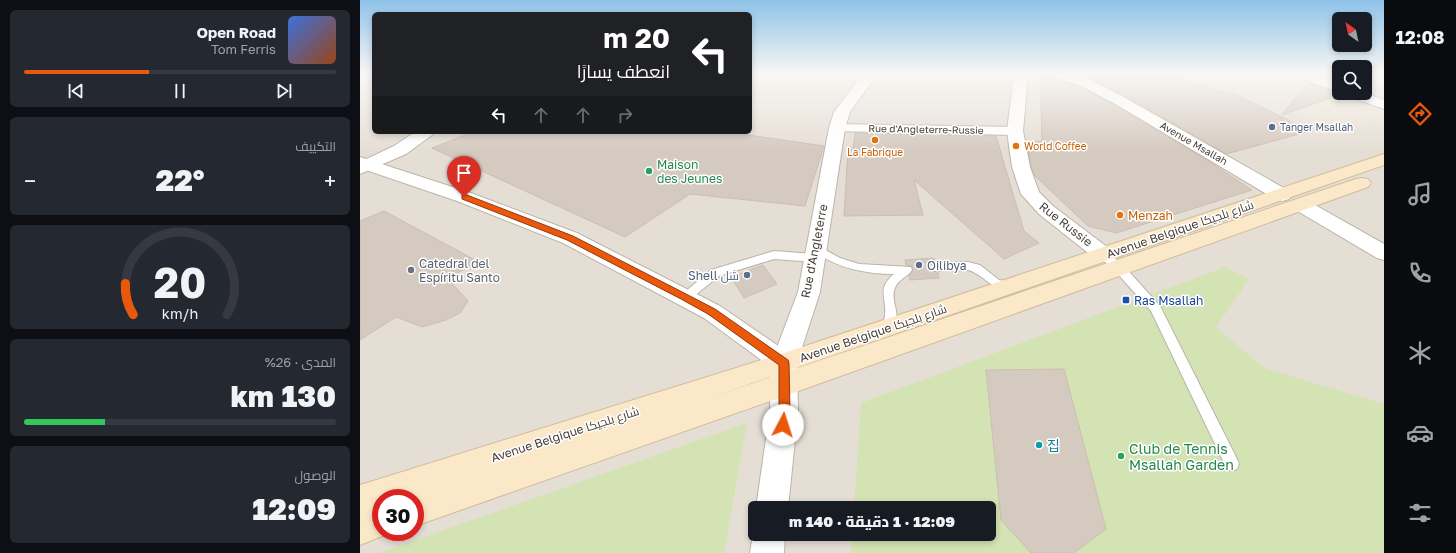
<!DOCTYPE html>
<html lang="ar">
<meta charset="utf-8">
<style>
body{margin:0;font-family:"Golos Text",Cairo,"Noto Sans KR",sans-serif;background:#242831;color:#f1f3f6;direction:rtl;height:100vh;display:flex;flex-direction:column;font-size:15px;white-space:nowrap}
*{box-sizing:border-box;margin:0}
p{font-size:13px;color:#9ea1a6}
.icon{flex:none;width:22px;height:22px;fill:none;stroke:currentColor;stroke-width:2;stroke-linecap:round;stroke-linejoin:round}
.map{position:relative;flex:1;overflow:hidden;direction:ltr}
.side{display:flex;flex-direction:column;gap:10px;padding:10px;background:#0d0f14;width:360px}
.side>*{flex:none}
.banner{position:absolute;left:12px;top:12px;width:380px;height:122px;border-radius:6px;box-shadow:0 2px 6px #0003;direction:rtl;background:#202124;color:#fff;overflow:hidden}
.needle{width:26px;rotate:327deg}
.buttons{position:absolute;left:972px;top:12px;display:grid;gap:8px}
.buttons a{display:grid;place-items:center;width:40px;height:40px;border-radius:6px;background:#171b24;box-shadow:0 2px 6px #0003;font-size:20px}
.speed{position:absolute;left:12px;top:489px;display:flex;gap:8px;font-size:20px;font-weight:700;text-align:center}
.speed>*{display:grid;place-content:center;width:52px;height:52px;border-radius:50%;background:#171b24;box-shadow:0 2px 6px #0003;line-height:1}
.speed .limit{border:6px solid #d22;background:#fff;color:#111}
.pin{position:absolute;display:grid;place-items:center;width:34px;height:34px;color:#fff;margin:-41px -17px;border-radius:50% 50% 50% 0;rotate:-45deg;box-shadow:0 0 4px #0007}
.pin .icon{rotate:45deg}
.me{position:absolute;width:44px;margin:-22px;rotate:5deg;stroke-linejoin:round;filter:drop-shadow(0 0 3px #0008)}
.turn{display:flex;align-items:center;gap:14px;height:84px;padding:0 16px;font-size:18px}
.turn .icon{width:52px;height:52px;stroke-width:2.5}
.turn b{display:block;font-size:28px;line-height:34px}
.lanes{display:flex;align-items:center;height:38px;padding:0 16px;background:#0003;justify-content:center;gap:20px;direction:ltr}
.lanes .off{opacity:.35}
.big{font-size:30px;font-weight:800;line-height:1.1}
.side .widget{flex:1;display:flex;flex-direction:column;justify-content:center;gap:6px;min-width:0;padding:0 14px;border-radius:6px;background:#242831}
.side .dial{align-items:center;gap:0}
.dial svg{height:104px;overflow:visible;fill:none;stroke:#363941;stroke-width:7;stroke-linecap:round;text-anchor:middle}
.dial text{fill:#f1f3f6;stroke:none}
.song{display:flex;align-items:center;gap:12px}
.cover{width:48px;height:48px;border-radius:6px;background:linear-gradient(135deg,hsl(220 70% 55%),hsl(20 70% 35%))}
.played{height:4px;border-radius:2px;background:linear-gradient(90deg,#ea580c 40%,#363941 40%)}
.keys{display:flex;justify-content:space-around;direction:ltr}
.heat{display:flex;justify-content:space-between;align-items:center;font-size:22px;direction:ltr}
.charge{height:6px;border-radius:3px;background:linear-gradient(90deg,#34c759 26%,#363941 0)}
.trip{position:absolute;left:388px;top:501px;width:248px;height:40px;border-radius:6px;background:#171b24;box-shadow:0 2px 6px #0003;font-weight:800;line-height:40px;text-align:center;direction:rtl}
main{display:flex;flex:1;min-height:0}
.tab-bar{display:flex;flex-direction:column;width:72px;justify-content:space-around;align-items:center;background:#090b0e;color:#9ea1a6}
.tab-bar .icon{width:28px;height:28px}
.tab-bar .selected{color:#ea580c}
.tab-bar b{font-size:18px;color:#f1f3f6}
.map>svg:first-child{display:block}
.residential{fill:#e5ded5;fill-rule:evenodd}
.education{fill:#eae0d2}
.green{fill:#d4e3b3}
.building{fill:#d5cac0;stroke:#cdbeb1}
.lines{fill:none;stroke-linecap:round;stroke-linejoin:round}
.service-casing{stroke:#bcb3aa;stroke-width:2}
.pedestrian-casing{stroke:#bcb3aa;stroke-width:2}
.minor-casing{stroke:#bcb3aa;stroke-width:2}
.tertiary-casing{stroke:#bcb3aa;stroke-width:2}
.secondary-casing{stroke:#d1bc9c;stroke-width:2}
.service{fill:#fff;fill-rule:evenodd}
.pedestrian{fill:#fff;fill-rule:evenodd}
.minor{fill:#fff;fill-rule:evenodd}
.tertiary{fill:#fff;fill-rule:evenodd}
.secondary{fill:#fae8c9;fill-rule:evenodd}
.route{fill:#ea580c;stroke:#983908}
.service-dot{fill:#5c6f8a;stroke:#fff;stroke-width:1.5}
.food-dot{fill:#e8710a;stroke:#fff;stroke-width:1.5}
.leisure-dot{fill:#2e9e5b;stroke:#fff;stroke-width:1.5}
.worship-dot{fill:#6b7280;stroke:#fff;stroke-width:1.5}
.transit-dot{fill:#1a4fb4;stroke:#fff;stroke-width:1.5}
.culture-dot{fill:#0f9aa8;stroke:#fff;stroke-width:1.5}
.labels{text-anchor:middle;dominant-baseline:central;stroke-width:3;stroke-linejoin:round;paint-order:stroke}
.far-service-label{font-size:10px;fill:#4e5e75;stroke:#fff;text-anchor:start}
.far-street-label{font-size:10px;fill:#443d36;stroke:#fff}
.far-food-label{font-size:10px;fill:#c56008;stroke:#fff;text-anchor:start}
.leisure-label{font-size:12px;fill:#27864d;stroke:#fff;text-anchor:start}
.food-label{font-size:12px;fill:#c56008;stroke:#fff;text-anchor:start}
.street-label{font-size:12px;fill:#443d36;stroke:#fff}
.worship-label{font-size:12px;fill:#5b616d;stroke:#fff;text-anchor:start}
.service-label{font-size:12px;fill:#4e5e75;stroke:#fff;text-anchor:start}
.transit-label{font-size:12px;fill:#164399;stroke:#fff;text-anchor:start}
.near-culture-label{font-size:14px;fill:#0d838f;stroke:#fff;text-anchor:start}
.near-leisure-label{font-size:14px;fill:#27864d;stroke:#fff;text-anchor:start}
</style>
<main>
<nav class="tab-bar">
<b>12:08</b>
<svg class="icon selected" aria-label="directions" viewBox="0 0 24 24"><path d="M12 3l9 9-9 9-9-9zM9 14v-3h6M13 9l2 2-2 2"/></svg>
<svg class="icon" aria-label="music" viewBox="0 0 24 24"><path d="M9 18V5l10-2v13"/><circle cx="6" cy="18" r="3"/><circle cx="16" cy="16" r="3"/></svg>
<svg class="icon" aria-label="phone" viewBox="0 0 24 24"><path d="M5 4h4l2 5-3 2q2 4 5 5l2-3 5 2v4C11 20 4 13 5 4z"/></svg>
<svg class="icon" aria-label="climate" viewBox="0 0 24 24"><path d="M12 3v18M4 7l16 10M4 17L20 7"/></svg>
<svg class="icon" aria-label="car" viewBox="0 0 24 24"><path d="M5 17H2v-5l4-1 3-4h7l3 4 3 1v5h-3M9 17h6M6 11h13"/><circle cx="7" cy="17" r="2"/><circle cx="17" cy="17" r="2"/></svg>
<svg class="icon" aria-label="filters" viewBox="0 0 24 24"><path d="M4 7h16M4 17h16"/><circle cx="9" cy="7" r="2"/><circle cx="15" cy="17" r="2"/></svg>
</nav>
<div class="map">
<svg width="1024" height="553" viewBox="0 0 1024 553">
<rect width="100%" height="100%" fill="#f2ede7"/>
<!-- residential -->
<path class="residential" d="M0,74H14V132H390V74H979V93H1005V74H1024V553H0ZM21,498H55V532H21ZM395,508H629V534H395Z"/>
<!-- education -->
<polygon class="education" points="985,93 1024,109 1024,125 1014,122 980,135 930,112"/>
<!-- green -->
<g class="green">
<polygon points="865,267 889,279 856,327 904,368 1024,404 1024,553 491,553 492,534 629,534 629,508 494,508 501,403"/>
<polygon points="387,423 364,553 19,553"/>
</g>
<!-- building -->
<g class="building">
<polygon points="680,74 693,74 695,78 720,87 751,103 845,159 892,190 756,233 728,226 674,175 671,167 667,142 682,141"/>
<polygon points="716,74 812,74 864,93 869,91 950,131 866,154 763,95 732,79"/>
<polygon points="948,82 978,93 985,93 922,115"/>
<polygon points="113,132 368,132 464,146 445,206 330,194 265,237 72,148"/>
<polygon points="495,133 636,136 664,231 679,243 644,259 554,180 563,215 484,216 488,149 493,150"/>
<polygon points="24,211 119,262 87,278 108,301 100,313 86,320 62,327 36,317 0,340 0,221"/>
<polygon points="574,258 575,262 571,264 570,267 572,271 578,272 579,278 550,280 549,276 553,270 552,266 546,265 545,260"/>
<polygon points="403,265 417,284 384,298 371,277"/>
<polygon points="704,369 746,529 714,553 671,553 641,520 626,370"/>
</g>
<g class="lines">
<!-- service casing -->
<g class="service-casing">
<g id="service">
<path d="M456,245L480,258L499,264L551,267L552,270C548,277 538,279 535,288C529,303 544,313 531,329C527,333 525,334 520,332L518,329C521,324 525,321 525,315C527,298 516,289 534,274C504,274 477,268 452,250L451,248Z"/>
<polygon points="414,251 454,254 458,255 459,258 458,261 454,262 414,259 359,276 329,300 325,301 321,300 319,297 351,270"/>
<polygon points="744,251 748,253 763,265 800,306 877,459 879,464 877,469 872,471 867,469 791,311 755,271 740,257 739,255 740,253"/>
<path d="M608,262L620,265L639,280L654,283L656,286L654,289C634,294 624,274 608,270L576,271L572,270L571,267L572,264L576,263Z"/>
</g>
</g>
<!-- pedestrian casing -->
<g class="pedestrian-casing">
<polygon id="pedestrian" points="477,124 655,127 659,128 661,131 659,134 655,135 473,131 471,128 473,125"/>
</g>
<!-- minor casing -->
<g class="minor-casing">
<g id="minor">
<polygon points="503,74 517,74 490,112 485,128 460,292 437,363 438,411 428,508 396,508 410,411 411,363 438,292 469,128 474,112"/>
<polygon points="654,74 668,74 663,131 670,167 679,192 693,206 751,250 755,255 751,260 744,262 737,260 679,214 661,194 652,167 647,131"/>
<polygon points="694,74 713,74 731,80 762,96 929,191 931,195 929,199 922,201 915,199 752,102 721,86 696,77"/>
<polygon points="936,74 954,74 979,83 979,92 938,77"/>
<polygon points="986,93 1005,93 1024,100 1024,109 988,96"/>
<polygon points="55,132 74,132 72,135 46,154 0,174 0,162 34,146"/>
<polygon points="941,199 948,201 1024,244 1024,260 1017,258 934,209 931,205 934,201"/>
<polygon points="395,528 395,534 425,534 424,553 390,553 393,534"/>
</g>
</g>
<!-- tertiary casing -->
<g class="tertiary-casing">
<polygon id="tertiary" points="0,157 111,193 217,233 360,306 433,356 437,363 433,370 424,373 415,370 344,318 203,243 97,201 0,168"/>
</g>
<!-- secondary casing -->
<g class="secondary-casing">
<polygon id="secondary" points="1024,154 1024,165 352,397 996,179 1002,178 1008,179 1011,183 1008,187 433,393 55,526 55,498 21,498 21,532 32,532 0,545 0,485 424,353"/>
</g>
<!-- service -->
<use href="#service" class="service"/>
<!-- pedestrian -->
<use href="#pedestrian" class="pedestrian"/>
<!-- minor -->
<use href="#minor" class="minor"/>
<!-- tertiary -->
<use href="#tertiary" class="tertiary"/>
<!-- secondary -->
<use href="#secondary" class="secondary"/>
</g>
<!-- sky -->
<linearGradient id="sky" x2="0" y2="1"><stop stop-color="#8ec2e9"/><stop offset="0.49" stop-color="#f9f7f4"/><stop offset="1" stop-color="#f9f7f4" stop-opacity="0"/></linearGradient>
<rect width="1024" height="151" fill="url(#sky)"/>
<!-- route -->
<polygon class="route" points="102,195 107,195 213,236 328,295 355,309 428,360 429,363 430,411 427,428 423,430 418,428 417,425 419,411 419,365 348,314 321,299 207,240 102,199"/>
<!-- markers -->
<g class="service-dot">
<circle cx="912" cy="127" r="4"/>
<circle cx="559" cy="265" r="4"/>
<circle cx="387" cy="275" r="4"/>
</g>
<g class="food-dot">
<circle cx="515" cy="140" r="4"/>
<circle cx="656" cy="146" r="4"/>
<circle cx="760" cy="215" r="4"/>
</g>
<g class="leisure-dot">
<circle cx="289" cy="171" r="4"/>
<circle cx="761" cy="456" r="4"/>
</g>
<circle class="worship-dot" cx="51" cy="270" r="4"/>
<rect class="transit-dot" x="762" y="296" width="8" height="8" rx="2"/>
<circle class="culture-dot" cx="679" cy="445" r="4"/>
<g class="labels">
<!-- far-service labels -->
<g class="far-service-label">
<text x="920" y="127">Tanger Msallah</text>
</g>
<!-- far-street labels -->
<g class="far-street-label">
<text transform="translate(566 129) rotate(1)">Rue d'Angleterre-Russie</text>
<text transform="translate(834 143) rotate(30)">Avenue Msallah</text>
</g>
<!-- far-food labels -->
<g class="far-food-label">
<text x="664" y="146">World Coffee</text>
<text x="515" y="152" text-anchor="middle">La Fabrique</text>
</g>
<!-- leisure labels -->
<g class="leisure-label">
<text x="297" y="164">Maison<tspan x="297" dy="14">des Jeunes</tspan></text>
</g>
<!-- food labels -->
<g class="food-label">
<text x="768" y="215">Menzah</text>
</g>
<!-- street labels -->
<g class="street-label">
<text transform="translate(706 224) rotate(38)">Rue Russie</text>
<text transform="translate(820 229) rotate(-19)">Avenue Belgique شارع بلجيكا</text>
<text transform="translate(454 251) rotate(-79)">Rue d'Angleterre</text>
<text transform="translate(513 333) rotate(-19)">Avenue Belgique شارع بلجيكا</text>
<text transform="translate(205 434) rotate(-18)">Avenue Belgique شارع بلجيكا</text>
</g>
<!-- worship labels -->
<g class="worship-label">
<text x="59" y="263">Catedral del<tspan x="59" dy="14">Espíritu Santo</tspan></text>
</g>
<!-- service labels -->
<g class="service-label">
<text x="567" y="265">Oilibya</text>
<text x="379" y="275" text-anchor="end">Shell شل</text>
</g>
<!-- transit labels -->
<g class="transit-label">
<text x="774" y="300">Ras Msallah</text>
</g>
<!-- near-culture labels -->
<g class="near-culture-label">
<text x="687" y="445">집</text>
</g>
<!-- near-leisure labels -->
<g class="near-leisure-label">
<text x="769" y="448">Club de Tennis<tspan x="769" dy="16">Msallah Garden</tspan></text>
</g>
</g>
</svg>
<div class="buttons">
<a><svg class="needle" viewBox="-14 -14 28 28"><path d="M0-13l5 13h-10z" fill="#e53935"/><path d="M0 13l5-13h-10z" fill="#9ea1a6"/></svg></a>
<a><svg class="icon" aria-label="search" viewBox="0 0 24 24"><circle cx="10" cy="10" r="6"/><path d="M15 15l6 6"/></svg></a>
</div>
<div class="speed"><div class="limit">30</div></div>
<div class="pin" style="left:104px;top:197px;background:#d93025"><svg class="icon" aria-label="arrive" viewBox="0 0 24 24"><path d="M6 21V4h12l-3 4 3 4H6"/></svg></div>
<svg class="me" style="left:423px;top:425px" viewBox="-20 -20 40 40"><circle r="19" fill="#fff"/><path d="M0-13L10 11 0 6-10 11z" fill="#ea580c"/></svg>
<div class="trip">12:09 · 1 دقيقة · 140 m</div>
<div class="banner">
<div class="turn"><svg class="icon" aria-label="left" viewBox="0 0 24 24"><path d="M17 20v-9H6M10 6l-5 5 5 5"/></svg><div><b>20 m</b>انعطف يسارًا</div></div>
<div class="lanes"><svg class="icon" aria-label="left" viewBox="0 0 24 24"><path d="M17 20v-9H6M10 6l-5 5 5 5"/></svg><svg class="icon off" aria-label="ahead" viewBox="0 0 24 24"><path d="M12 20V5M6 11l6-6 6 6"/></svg><svg class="icon off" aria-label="ahead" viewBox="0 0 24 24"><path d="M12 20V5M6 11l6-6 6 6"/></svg><svg class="icon off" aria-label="right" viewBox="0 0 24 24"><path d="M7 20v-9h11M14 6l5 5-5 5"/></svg></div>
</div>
</div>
<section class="side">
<div class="widget">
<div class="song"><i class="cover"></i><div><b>Open Road</b><p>Tom Ferris</p></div></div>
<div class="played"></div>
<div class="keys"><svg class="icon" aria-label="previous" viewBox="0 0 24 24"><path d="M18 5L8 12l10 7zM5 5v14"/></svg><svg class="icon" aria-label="pause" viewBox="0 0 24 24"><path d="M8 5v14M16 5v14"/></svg><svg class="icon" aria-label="next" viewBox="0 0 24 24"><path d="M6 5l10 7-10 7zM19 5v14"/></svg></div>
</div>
<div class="widget"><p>التكييف</p>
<div class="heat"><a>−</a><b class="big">22°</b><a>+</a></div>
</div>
<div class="widget dial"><svg viewBox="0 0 100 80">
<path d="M14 69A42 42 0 1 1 86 69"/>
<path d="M14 69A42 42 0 0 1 8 45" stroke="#ea580c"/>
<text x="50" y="56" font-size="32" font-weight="700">20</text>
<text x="50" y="72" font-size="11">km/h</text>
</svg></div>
<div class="widget"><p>المدى · 26%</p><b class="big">130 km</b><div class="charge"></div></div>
<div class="widget"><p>الوصول</p><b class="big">12:09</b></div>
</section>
</main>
